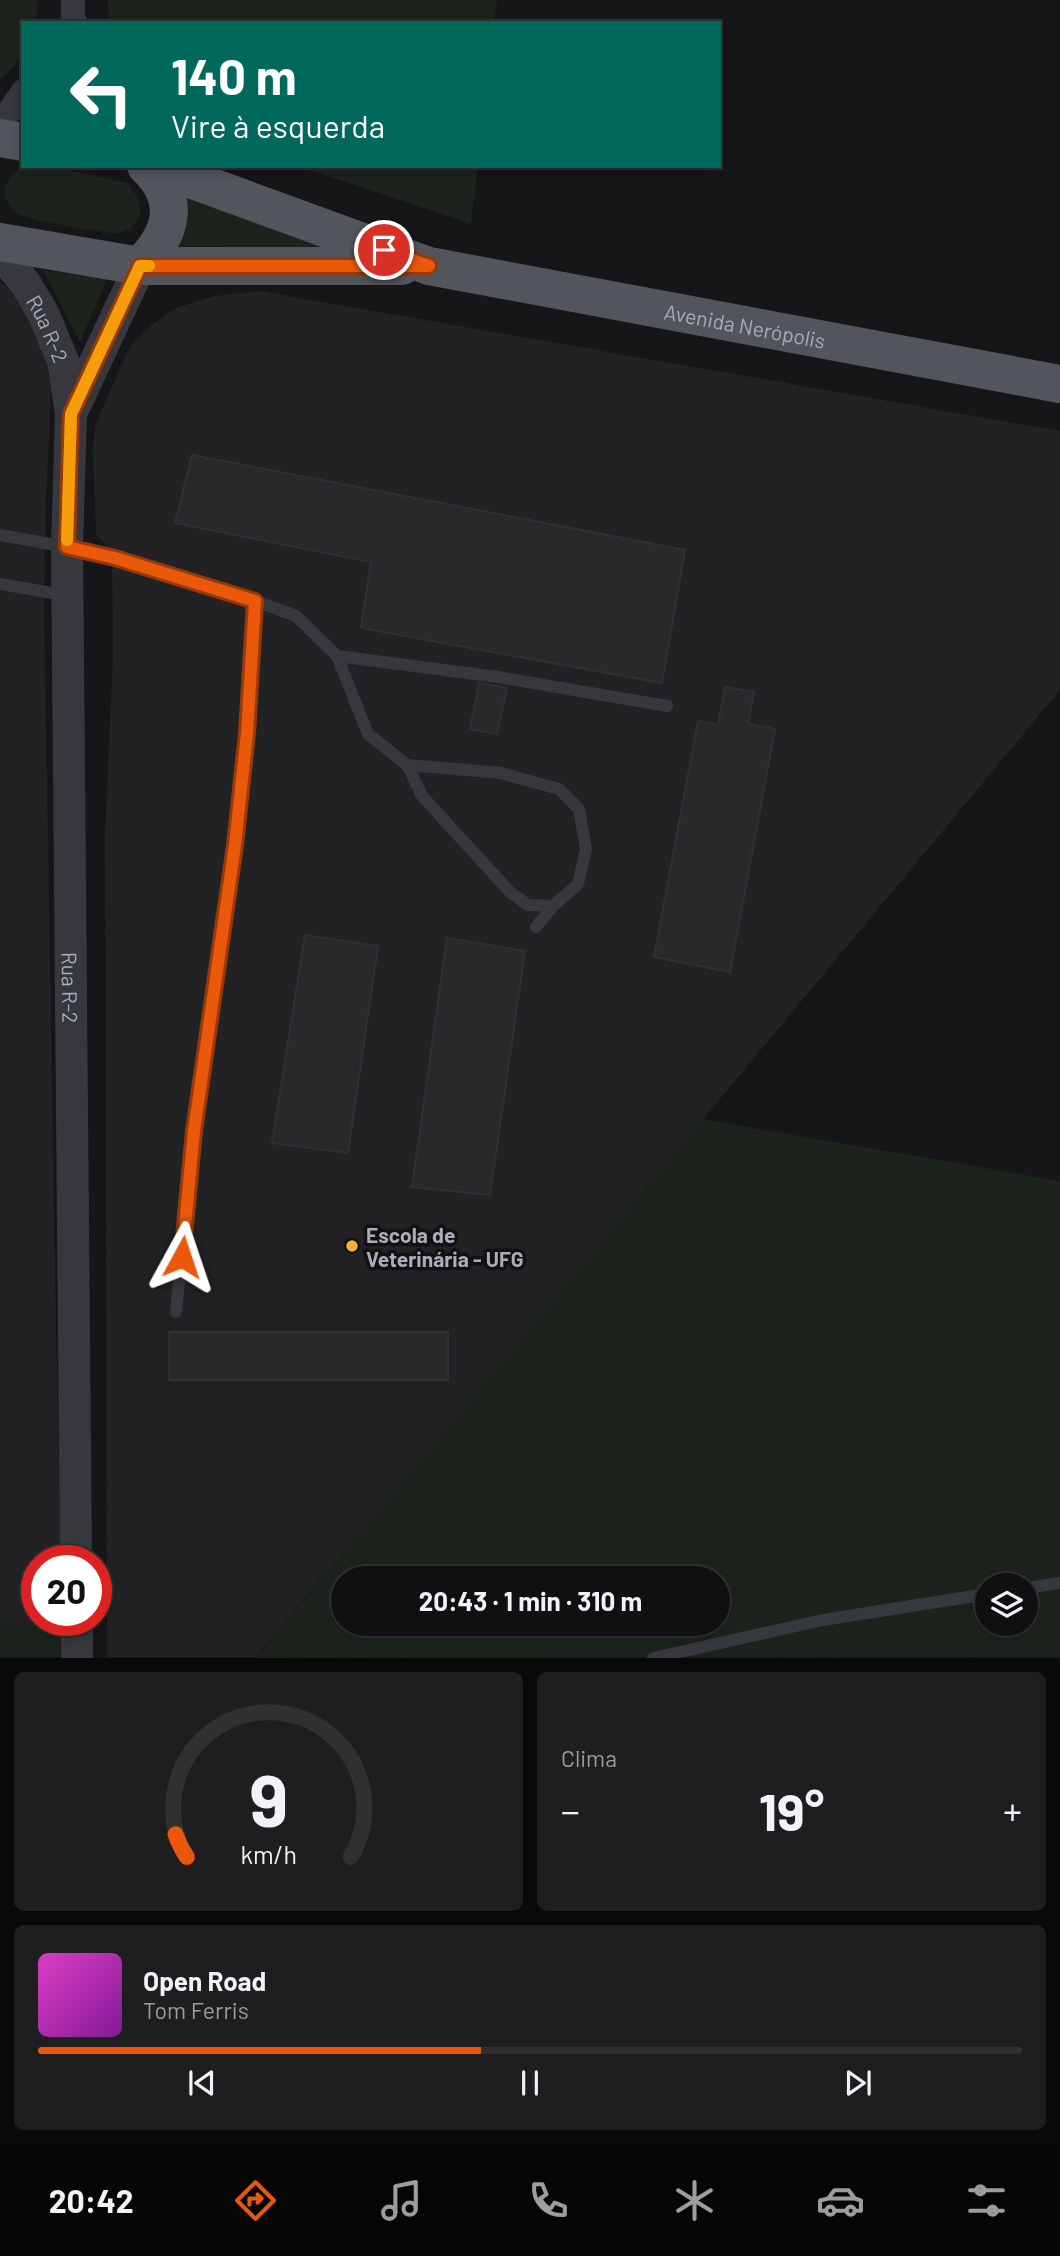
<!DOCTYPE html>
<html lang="pt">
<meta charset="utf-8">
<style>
body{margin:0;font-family:Barlow,sans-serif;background:#1e1e20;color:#f1f3f6;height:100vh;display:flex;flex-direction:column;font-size:26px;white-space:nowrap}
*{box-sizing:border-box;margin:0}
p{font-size:23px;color:#9c9d9f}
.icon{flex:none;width:38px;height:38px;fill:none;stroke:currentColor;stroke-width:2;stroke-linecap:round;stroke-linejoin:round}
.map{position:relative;height:1658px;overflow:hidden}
.sheet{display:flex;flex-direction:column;gap:14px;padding:14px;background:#09090a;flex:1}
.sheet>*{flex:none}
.guide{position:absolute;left:21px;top:21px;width:700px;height:147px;border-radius:0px;box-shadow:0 4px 10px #0003,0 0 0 2px #303032;background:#00695c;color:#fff;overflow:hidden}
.buttons{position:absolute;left:975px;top:1573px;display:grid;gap:14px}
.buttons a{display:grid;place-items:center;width:63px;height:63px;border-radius:50%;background:#101012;box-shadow:0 4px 10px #0003,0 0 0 2px #303032;font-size:35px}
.speed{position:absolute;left:21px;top:1545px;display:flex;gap:14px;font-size:35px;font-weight:700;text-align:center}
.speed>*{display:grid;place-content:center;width:91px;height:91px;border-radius:50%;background:#101012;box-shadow:0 4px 10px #0003,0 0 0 2px #303032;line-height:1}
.speed .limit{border:10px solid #d22;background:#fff;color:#111}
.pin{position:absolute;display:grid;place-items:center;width:60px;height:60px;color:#fff;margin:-30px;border:4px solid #fff;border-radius:50%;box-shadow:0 2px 7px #0007}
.me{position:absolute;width:77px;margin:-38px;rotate:5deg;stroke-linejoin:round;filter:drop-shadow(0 0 5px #0008)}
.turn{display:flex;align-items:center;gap:24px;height:147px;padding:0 35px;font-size:32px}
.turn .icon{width:91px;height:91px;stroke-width:2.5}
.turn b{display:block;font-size:49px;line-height:60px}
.big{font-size:52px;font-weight:700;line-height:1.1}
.sheet .widget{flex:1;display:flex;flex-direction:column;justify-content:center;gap:10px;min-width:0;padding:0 24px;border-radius:10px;background:#1e1e20}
.sheet .dial{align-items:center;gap:0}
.dial svg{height:182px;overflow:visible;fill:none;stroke:#303032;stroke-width:7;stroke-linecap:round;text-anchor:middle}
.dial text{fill:#f1f3f6;stroke:none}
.song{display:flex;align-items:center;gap:21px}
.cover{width:84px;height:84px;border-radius:10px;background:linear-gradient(135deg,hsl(310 70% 55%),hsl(290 70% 35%))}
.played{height:7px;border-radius:4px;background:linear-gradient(90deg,#ea580c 45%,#303032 45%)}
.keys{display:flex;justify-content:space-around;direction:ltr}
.heat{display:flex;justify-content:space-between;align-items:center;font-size:38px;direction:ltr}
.sheet .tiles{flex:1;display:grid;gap:14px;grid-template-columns:1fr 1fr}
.widget:last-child{grid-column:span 2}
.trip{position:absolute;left:331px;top:1566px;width:399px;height:70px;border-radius:35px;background:#101012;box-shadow:0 4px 10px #0003,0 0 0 2px #303032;font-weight:700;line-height:70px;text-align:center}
.tabs{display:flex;height:112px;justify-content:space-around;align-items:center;background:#060607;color:#9c9d9f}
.tabs .icon{width:49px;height:49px}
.tabs .active{color:#ea580c}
.tabs b{font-size:32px;color:#f1f3f6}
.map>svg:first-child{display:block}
.built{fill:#222225}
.green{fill:#1c231d;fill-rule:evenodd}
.building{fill:#29292c;stroke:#303034;stroke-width:2}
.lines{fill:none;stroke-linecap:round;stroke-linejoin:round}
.service{stroke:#37383d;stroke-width:12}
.minor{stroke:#37383d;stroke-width:24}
.tertiary{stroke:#37383d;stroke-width:32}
.primary{stroke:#53555c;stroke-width:38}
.route-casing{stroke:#983908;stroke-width:18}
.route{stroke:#ea580c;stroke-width:12}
.slow{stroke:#f59e0b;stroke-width:12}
.poi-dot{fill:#f2b134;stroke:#111113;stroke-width:2.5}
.labels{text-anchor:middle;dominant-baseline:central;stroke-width:7;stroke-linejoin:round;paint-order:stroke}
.street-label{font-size:21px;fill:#a8adb8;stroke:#111113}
.poi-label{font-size:21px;font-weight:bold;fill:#a8adb8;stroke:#111113;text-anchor:start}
</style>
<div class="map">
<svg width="1060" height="1658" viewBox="0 0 1060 1658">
<rect width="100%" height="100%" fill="#161618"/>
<!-- built -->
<g class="built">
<polygon points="0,283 7,286 42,339 51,390 46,501 44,603 60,1561 37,1561 37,1620 61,1621 61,1630 0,1624"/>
<polygon points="260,291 1060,431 1060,690 256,1657 107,1657 105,834 113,657 112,552 96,534 93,449 95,425 129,348 153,324 176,308 214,296"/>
</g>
<!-- green -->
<g class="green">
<path d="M0,0H38L36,23H23C23,52 25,59 0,79Z"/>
<polygon points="108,0 497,0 494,23 109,23"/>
<path d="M26,166H51L127,183L138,198L141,216L130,229L116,234C95,230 30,222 15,212C8,207 4,197 5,189C7,177 15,170 26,166Z"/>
<polygon points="298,166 478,166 471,224"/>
<polygon points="181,193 345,249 176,246"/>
<polygon points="43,270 107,279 80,342"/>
<path d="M701,1119L1060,1181V1657L256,1658ZM343,1578H718V1624H343ZM987,1586H1026V1624H987Z"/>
<polygon points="0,1624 61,1630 60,1657 0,1657"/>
</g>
<!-- building -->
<g class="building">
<polygon points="192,455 685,550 662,683 361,628 371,562 175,523"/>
<polygon points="479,683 507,688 497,734 470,729"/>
<polygon points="725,687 754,692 748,724 775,729 730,972 654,957 698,721 718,725"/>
<polygon points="305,935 378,946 348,1153 272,1143"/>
<polygon points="447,938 525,951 490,1195 412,1187"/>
<rect x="169" y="1332" width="279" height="48"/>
</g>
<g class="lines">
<!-- service -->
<g class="service">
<polyline points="0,535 67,547 115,558 255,601 247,733 235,845 194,1131 176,1312"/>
<polyline points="0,584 69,596"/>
<polyline points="255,601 296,616 337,656 498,677 667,706"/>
<polyline points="337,656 368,734 407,765 501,773 559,789 579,809 586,849 578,884 553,906 536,927"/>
<polyline points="407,765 422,796 511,893 528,905 553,906"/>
<polyline points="1026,1588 1060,1583"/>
<polyline points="653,1658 823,1620 987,1594"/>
</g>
<!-- minor -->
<g class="minor">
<polyline points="73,0 73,17 76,23"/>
<polyline points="0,125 23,91"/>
</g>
<!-- tertiary -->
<g class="tertiary">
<path id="s1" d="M0,252L25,283L43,313L63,361L71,414L67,547L76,1561"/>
<polyline points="71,414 140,266"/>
<polyline points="77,1620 77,1658"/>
</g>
<!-- primary -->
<g class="primary">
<polyline points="0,138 23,142"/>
<path id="s2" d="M154,166L429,266L1060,384"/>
<polyline points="0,242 140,266 402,266"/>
<path d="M140,266C172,234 182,200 146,166"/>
</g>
</g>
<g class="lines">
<!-- route casing -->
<g class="route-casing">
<polyline id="route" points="182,1257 194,1131 235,845 247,733 255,601 115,558 67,547 71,414 140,266 429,266 384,250"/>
</g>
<!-- route -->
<use href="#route" class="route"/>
<!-- slow -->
<polyline class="slow" points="67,540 71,414 140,266 149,266"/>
</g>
<!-- markers -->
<circle class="poi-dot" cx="352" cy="1246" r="7"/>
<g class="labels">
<!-- street labels -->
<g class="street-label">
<text stroke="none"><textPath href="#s2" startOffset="614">Avenida Nerópolis</textPath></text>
<text stroke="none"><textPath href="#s1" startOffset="91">Rua R-2</textPath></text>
<text stroke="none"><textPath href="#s1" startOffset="754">Rua R-2</textPath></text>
</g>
<!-- poi labels -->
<g class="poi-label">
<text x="366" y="1234">Escola de<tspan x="366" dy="24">Veterinária - UFG</tspan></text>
</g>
</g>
</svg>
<div class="buttons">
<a><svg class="icon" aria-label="layers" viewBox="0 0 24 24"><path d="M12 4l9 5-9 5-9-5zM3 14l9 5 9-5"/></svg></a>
</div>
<div class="speed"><div class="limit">20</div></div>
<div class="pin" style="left:384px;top:250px;background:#d93025"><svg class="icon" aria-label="arrive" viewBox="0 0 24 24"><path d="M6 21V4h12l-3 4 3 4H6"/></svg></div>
<svg class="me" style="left:182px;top:1257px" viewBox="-20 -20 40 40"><path d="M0-17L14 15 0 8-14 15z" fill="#ea580c" stroke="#fff" stroke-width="4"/></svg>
<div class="trip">20:43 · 1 min · 310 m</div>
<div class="guide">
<div class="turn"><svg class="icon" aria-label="left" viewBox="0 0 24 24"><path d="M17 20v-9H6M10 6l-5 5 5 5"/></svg><div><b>140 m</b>Vire à esquerda</div></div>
</div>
</div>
<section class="sheet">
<div class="tiles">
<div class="widget dial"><svg viewBox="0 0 100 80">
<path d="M14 69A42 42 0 1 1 86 69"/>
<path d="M14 69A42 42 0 0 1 9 59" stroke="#ea580c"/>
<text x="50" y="56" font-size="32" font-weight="700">9</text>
<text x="50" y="72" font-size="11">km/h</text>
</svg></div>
<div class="widget"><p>Clima</p>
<div class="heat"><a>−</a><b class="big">19°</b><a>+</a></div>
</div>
<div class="widget">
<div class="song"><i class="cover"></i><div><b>Open Road</b><p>Tom Ferris</p></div></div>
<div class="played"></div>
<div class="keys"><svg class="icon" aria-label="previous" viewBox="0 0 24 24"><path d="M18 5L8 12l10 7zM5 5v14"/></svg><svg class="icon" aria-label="pause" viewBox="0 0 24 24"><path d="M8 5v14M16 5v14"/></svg><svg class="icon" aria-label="next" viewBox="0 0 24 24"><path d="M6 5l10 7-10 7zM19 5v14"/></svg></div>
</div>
</div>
</section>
<nav class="tabs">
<b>20:42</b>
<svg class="icon active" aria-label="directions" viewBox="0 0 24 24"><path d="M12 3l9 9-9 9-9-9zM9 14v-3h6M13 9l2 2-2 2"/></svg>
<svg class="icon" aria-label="music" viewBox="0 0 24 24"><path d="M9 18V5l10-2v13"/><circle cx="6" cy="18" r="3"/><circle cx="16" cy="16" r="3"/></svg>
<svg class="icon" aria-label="phone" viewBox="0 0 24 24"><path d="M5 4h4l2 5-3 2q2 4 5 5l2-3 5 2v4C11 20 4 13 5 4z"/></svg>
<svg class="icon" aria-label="climate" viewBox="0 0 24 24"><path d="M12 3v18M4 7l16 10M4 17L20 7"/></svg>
<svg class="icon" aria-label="car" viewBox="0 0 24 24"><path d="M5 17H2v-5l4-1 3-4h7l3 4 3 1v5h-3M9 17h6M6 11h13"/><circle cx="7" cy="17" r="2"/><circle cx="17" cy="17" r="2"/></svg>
<svg class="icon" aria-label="filters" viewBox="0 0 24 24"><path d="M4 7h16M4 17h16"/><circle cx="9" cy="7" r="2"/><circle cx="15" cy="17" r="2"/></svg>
</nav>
